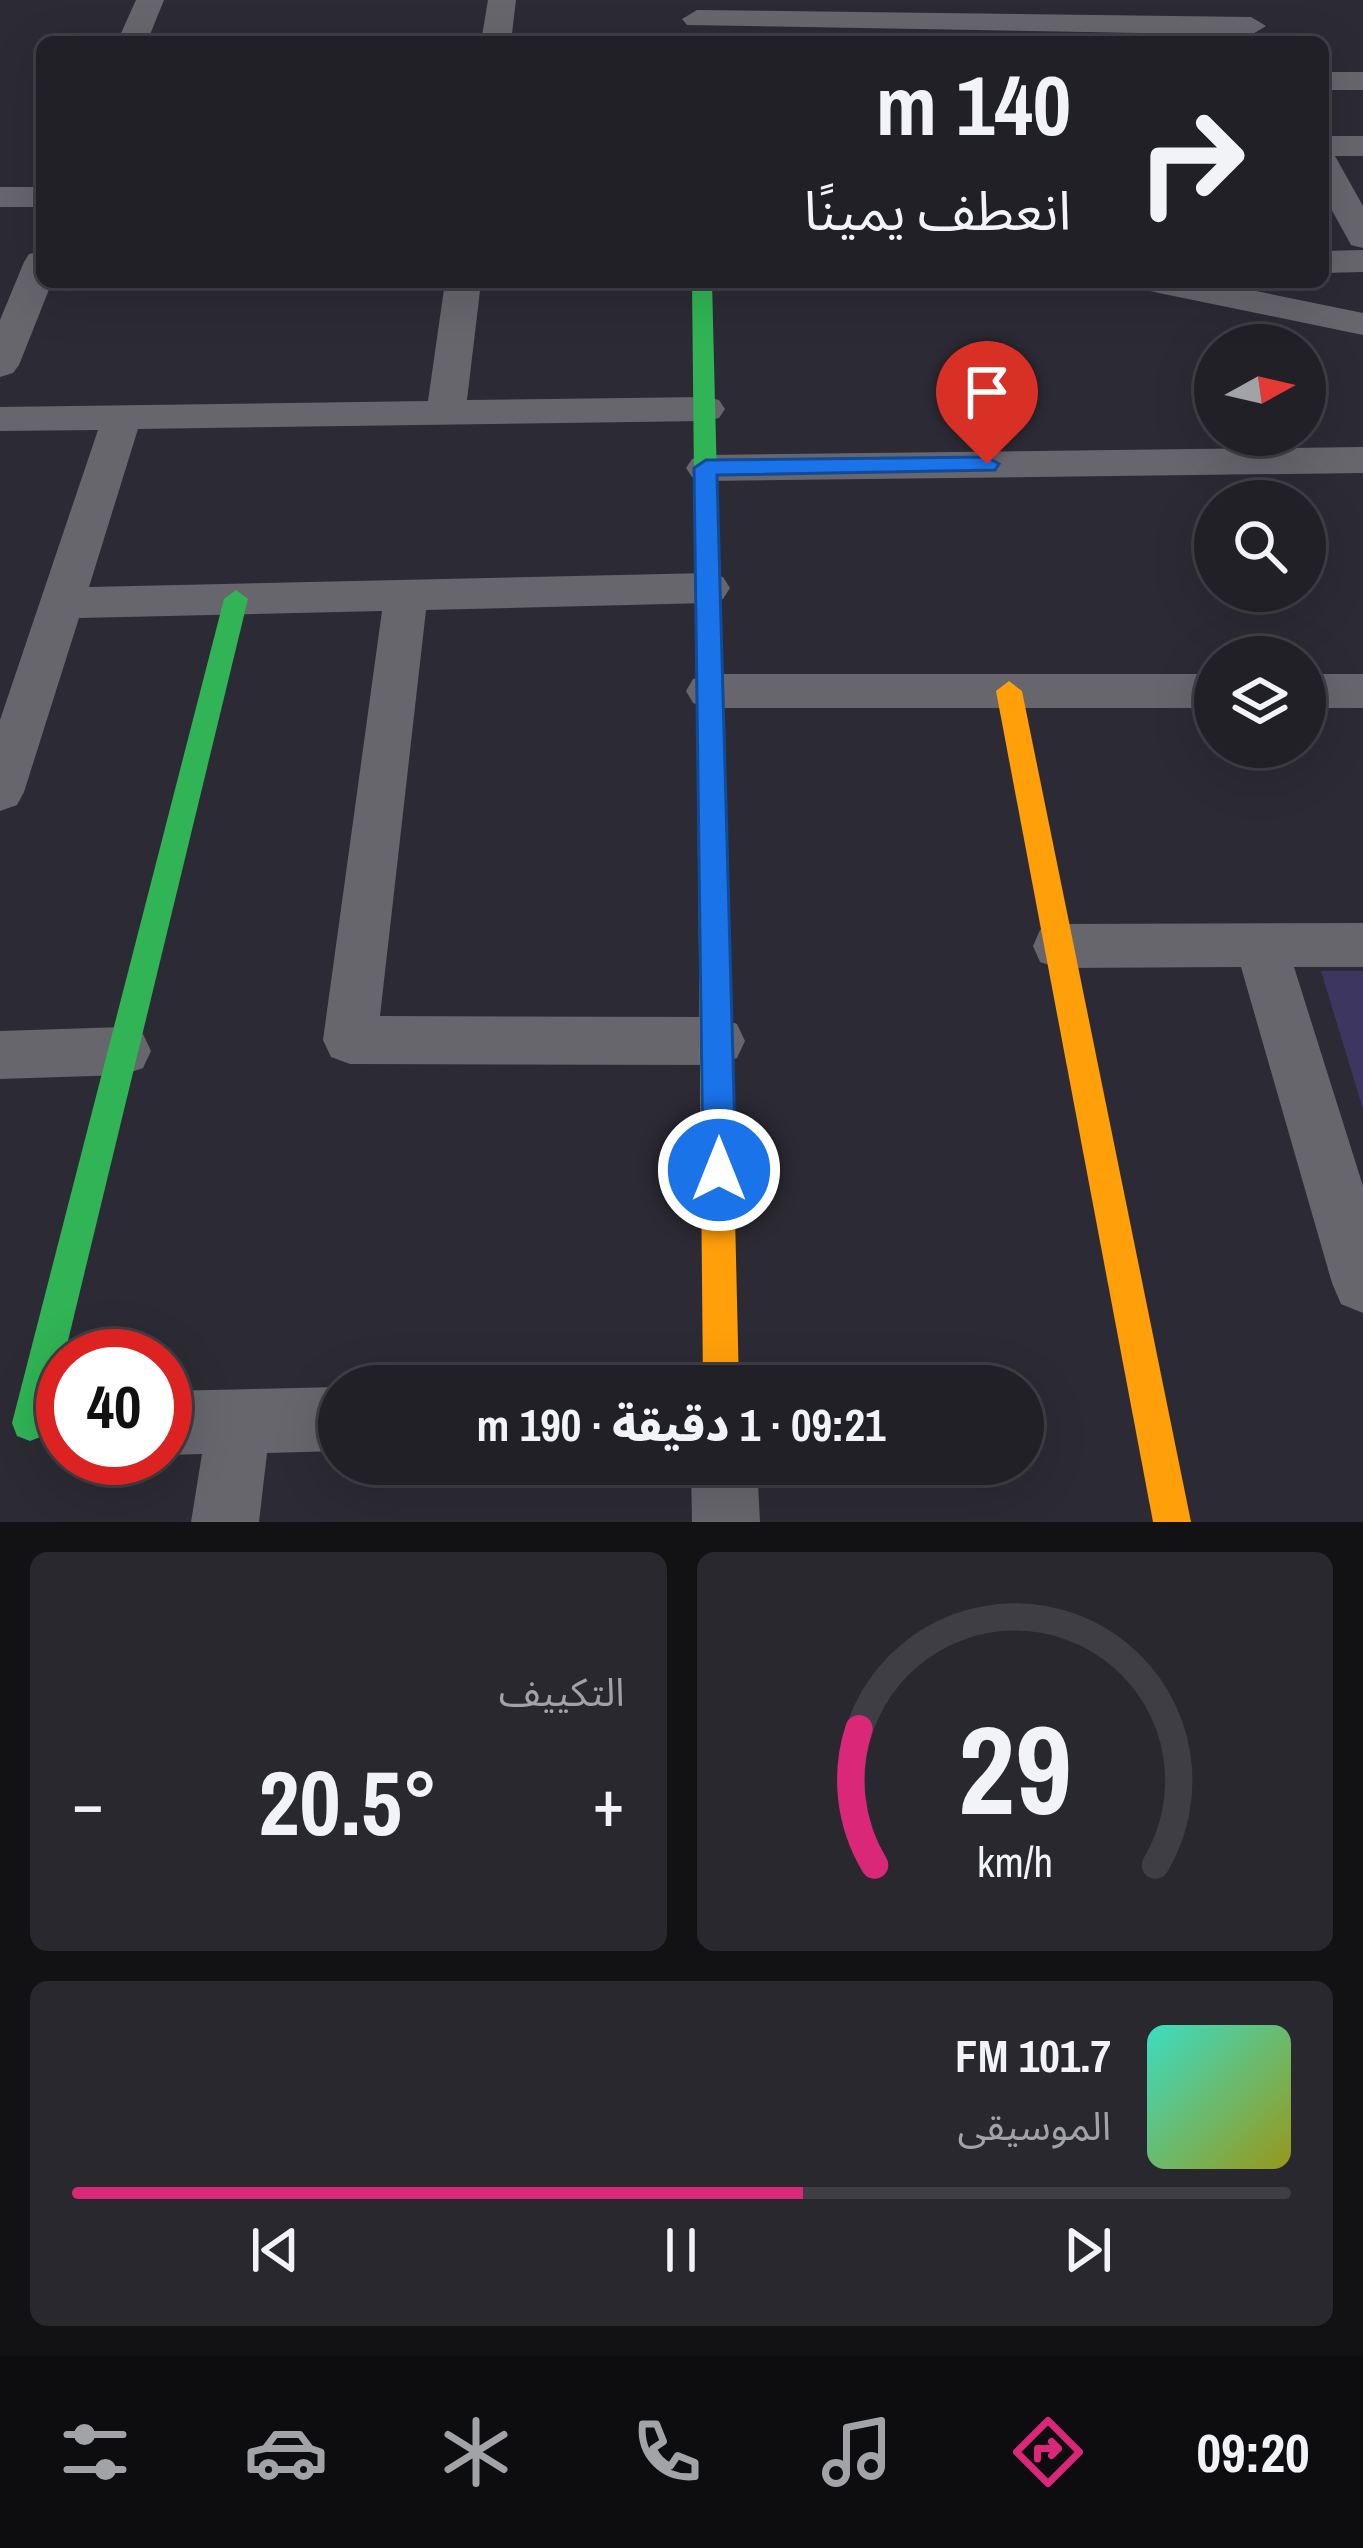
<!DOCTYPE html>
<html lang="ar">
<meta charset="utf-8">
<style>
body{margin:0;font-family:"Archivo Narrow","Noto Sans Arabic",sans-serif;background:#29282f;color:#f1f3f6;direction:rtl;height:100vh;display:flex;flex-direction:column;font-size:45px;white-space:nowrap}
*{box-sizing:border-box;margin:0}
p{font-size:39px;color:#a2a3a7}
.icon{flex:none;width:66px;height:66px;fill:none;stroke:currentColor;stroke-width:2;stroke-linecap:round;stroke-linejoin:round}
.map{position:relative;height:1522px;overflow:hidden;direction:ltr}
.sheet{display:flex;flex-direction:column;gap:30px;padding:30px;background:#121215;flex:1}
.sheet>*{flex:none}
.banner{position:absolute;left:36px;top:36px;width:1293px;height:252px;border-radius:18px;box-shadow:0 12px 48px #0002,0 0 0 3px #3e3e44;direction:rtl;background:#212027;color:#f1f3f6;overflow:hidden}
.needle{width:78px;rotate:82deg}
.controls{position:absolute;left:1194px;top:324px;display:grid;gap:24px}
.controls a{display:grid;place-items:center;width:132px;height:132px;border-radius:50%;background:#212027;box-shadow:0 12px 48px #0002,0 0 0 3px #3e3e44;font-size:60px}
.speed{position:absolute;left:36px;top:1329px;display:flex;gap:24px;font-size:60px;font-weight:700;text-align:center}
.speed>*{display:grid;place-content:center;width:156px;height:156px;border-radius:50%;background:#212027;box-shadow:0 12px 48px #0002,0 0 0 3px #3e3e44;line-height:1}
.speed .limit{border:18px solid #d22;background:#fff;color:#111}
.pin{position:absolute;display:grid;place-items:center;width:102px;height:102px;color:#fff;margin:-123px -51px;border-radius:50% 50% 50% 0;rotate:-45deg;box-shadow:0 0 12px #0007}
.pin .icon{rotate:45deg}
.me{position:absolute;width:132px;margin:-66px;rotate:0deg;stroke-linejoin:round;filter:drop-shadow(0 0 9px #0008)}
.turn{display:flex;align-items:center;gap:42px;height:252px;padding:0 60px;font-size:54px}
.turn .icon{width:156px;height:156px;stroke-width:2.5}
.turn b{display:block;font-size:84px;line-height:102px}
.big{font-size:90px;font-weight:800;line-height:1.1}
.sheet .tile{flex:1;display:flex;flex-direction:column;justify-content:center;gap:18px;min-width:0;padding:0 42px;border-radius:18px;background:#29282f}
.sheet .dial{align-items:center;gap:0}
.dial svg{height:312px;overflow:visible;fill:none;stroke:#3e3e44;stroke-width:7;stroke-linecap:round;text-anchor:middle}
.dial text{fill:#f1f3f6;stroke:none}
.song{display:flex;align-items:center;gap:36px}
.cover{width:144px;height:144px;border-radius:18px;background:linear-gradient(135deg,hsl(170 70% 55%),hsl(60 70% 35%))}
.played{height:12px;border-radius:6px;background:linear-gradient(90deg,#db2777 60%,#3e3e44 60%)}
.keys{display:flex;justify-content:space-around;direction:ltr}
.heat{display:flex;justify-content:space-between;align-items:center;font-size:66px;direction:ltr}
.sheet .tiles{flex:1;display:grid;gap:30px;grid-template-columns:1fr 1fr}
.tile:last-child{grid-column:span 2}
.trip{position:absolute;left:318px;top:1365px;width:726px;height:120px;border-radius:60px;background:#212027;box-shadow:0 12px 48px #0002,0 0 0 3px #3e3e44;font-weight:800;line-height:120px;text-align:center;direction:rtl}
.tab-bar{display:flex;height:192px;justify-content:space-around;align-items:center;background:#0d0d10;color:#a2a3a7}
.tab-bar .icon{width:84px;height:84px}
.tab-bar .on{color:#db2777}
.tab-bar b{font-size:54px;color:#f1f3f6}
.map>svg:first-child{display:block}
.green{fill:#3d3661}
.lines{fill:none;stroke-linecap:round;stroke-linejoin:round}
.street{fill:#67666d;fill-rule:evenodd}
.fast{fill:#30b455;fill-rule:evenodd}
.slow{fill:#ff9f0a;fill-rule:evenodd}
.route{fill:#1a73e8;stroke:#114b97;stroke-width:3}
</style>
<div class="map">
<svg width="1363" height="1522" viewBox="0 0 1363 1522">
<rect width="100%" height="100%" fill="#2c2a34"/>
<!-- green -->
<polygon class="green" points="1321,971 1363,971 1363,1109"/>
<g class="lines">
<!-- street -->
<g class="street">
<polygon points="136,0 164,0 147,42 117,42"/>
<polygon points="488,0 516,0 511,42 481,42"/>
<polygon points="697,10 1251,17 1266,26 1251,35 687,25 682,19"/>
<rect x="1323" y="72" width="40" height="18"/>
<polygon points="1323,136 1363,136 1363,156 1335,156 1363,206 1363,248 1351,245 1323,194"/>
<rect x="0" y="187" width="42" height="20"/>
<polygon points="1363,250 1363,272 1323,273 1323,251"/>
<polygon points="42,251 42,282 52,282 19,365 13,373 0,377 0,320 24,262 29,254"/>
<polygon points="445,282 481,282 467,400 705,397 719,400 725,409 719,418 705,421 138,429 89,587 708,573 723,577 730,588 723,599 708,603 426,610 380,1016 718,1017 737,1024 745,1041 737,1058 718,1065 350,1064 331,1057 323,1040 382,611 79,618 24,792 17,805 0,811 0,720 98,430 0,431 0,407 428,401"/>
<polygon points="1141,282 1212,282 1363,313 1363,335 1159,293 1146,290"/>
<polygon points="1363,447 1363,473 706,481 692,477 686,468 692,459 706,455"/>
<polygon points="709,674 1215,674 1215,708 709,708 693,703 686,691 693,679"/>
<rect x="1305" y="674" width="58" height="34"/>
<polygon points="1363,923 1363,967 1294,967 1363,1186 1363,1313 1341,1304 1332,1283 1241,967 1059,968 1040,962 1033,946 1040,930 1059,924"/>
<polygon points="123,1027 143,1034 151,1051 143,1068 123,1075 0,1079 0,1031"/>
<polygon points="339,1387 339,1451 267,1453 259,1522 191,1522 202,1454 165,1455 165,1391"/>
<polygon points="691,1464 757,1464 760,1522 692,1522"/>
</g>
<!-- fast -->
<g class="fast">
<polygon points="692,282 712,282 729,960 725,969 714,973 703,969 699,960"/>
<polygon points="236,590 248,599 48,1423 43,1436 30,1441 17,1436 12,1423 224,599"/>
</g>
<!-- slow -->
<g class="slow">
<polygon points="1009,681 1022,691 1191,1522 1153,1522 996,691"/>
<polygon points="714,947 725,951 729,960 739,1386 703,1386 699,960 703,951"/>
</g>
</g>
<!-- route -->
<polygon class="route" points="987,457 999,464 995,470 717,475 736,1170 731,1181 719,1186 708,1181 703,1170 694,468 706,460"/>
</svg>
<div class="controls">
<a><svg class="needle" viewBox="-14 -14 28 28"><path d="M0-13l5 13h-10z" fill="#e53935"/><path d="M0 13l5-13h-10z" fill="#a2a3a7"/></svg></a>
<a><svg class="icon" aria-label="search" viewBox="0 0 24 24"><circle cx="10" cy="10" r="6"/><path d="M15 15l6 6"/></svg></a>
<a><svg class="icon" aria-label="layers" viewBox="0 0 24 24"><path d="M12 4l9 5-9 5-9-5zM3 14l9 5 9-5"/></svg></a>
</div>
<div class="speed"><div class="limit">40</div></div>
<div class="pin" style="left:987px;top:464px;background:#d93025"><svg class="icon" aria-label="arrive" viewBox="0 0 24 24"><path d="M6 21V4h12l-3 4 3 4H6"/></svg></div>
<svg class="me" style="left:719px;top:1170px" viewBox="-20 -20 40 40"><circle r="17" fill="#1a73e8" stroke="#fff" stroke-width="3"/><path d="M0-11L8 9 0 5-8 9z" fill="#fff"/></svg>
<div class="trip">09:21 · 1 دقيقة · 190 m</div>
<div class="banner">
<div class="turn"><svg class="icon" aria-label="right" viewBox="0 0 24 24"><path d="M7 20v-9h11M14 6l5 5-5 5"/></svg><div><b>140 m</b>انعطف يمينًا</div></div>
</div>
</div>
<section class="sheet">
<div class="tiles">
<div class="tile dial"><svg viewBox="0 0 100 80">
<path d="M14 69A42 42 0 1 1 86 69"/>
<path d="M14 69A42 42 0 0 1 10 34" stroke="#db2777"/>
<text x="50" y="56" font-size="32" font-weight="700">29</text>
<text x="50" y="72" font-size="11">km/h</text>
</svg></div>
<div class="tile"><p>التكييف</p>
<div class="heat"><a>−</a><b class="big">20.5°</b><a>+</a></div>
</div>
<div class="tile">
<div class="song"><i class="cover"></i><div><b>101.7 FM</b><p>الموسيقى</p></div></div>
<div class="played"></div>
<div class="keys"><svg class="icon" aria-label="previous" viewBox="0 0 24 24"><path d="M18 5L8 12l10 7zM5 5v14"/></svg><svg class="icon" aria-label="pause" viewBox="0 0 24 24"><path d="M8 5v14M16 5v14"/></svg><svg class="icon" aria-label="next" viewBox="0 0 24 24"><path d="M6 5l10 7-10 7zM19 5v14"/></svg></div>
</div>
</div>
</section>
<nav class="tab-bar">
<b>09:20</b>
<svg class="icon on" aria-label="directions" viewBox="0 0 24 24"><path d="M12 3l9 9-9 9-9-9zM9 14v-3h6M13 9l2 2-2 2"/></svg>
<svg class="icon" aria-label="music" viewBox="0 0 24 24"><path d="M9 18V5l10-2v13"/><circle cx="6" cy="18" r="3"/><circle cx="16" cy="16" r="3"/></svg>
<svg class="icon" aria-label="phone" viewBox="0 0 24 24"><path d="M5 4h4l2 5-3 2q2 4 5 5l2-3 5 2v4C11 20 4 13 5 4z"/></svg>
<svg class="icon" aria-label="climate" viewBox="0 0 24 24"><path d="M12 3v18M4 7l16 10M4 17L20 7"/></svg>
<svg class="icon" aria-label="car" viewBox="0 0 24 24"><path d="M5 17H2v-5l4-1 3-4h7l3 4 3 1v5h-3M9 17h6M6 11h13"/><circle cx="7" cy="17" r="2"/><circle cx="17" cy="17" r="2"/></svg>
<svg class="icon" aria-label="filters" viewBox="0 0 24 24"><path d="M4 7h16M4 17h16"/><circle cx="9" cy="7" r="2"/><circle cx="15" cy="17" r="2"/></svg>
</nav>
